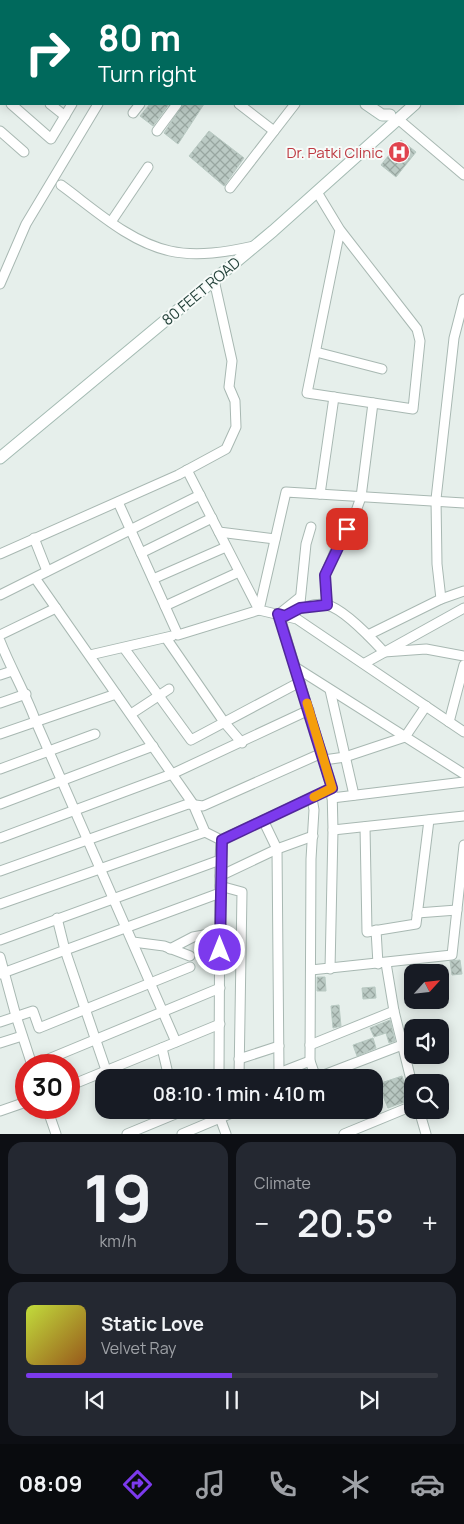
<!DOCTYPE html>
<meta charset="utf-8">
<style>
body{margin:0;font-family:Manrope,sans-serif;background:#242831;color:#f1f3f6;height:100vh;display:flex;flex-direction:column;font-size:19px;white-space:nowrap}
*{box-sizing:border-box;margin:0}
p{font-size:16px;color:#9ea1a6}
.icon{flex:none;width:28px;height:28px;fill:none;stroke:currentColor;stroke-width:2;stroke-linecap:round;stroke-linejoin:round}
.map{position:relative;height:1134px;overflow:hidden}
.sheet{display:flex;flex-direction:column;gap:8px;padding:8px;background:#0d0f14;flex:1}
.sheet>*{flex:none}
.banner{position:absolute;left:0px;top:0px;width:465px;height:105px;box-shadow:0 2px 12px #0003;background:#00695c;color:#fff;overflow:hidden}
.needle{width:32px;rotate:63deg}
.controls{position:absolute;left:404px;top:964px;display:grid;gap:10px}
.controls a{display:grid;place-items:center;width:45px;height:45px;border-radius:10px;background:#171b24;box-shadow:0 2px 12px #0003;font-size:25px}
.speed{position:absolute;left:15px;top:1054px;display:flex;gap:10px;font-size:25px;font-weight:700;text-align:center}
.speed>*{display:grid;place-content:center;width:65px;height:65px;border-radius:50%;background:#171b24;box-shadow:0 2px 12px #0003;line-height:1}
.speed .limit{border:8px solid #d22;background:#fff;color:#111}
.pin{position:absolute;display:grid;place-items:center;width:42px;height:42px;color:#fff;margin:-21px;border-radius:10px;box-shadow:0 2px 8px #0006}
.me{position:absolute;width:55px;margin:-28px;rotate:0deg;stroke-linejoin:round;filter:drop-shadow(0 0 4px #0008)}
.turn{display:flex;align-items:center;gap:18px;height:105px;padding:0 15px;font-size:22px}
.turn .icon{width:65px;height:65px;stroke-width:2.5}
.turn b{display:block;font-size:35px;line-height:42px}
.big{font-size:38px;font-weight:600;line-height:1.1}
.sheet .card{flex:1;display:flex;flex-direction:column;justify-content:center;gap:8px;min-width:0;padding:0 18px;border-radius:15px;background:#242831}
.sheet .dial{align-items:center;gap:0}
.dial b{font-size:65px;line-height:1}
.song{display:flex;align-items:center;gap:15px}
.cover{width:60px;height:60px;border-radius:8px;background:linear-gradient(135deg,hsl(70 70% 55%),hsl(30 70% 35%))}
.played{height:5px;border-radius:2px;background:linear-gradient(90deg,#7c3aed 50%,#363941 50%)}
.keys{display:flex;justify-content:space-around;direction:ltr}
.heat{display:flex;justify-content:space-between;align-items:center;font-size:28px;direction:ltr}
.sheet .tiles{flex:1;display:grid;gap:8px;grid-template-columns:1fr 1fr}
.card:last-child{grid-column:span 2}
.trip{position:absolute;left:95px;top:1069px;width:288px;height:50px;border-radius:15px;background:#171b24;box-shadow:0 2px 12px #0003;font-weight:600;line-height:50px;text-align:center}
.tab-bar{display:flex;height:80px;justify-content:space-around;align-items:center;background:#090b0e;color:#9ea1a6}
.tab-bar .icon{width:35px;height:35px}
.tab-bar .active{color:#7c3aed}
.tab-bar b{font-size:22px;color:#f1f3f6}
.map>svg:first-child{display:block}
.building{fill:url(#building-cross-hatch);stroke:#b8c9c2}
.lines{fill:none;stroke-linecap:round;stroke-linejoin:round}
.street-casing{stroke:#a8b8b2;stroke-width:11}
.secondary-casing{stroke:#a4bbb3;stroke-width:13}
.street{stroke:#fff;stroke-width:9}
.secondary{stroke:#fff;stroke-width:11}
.route-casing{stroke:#51269a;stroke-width:12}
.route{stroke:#7c3aed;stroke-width:9}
.slow{stroke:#f59e0b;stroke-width:9}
.labels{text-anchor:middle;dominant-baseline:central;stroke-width:4;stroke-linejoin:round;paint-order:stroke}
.health-label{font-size:15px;fill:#be3a42;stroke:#f7fbf9;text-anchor:end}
.street-label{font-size:15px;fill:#24423a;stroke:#f7fbf9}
</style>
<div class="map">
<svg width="464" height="1134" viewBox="0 0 464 1134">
<defs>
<pattern id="building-cross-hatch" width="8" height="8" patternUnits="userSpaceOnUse" patternTransform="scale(1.25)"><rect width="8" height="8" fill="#bbcac4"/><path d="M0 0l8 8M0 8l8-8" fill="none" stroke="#98a6a0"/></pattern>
</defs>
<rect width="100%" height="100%" fill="#e6efeb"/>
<!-- building -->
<g class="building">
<polygon points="150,104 169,104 153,126 140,116"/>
<polygon points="183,104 204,104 178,144 164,133"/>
<polygon points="209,131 244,158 224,186 189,156"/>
<polygon points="401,140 416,152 396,177 381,165"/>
<polygon points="460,960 462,974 452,975 450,961"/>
<polygon points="317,977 325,977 326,991 317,991"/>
<polygon points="375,987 376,998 363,999 362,988"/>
<polygon points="339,1005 341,1026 333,1028 331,1006"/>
<polygon points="390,1020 395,1041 389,1043 386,1033 374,1037 370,1028"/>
<polygon points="373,1038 376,1048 357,1056 353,1045"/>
<polygon points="402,1076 410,1100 388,1108 378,1084"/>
</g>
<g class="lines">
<!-- street casing -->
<g class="street-casing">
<g id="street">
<polyline points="340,0 341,1"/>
<polyline points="426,0 427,1"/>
<polyline points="150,1 150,0"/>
<polyline points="214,1 215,0"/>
<polyline points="305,1 306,0"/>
<polyline points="360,1 362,0"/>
<polyline points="0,61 1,62"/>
<polyline points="464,91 464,92"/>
<polyline points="0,94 1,95"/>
<polyline points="11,104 51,139 72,104"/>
<polyline points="50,104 65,116"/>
<polyline points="239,104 274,131"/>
<polyline points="133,113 140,104"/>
<polyline points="398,119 464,175"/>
<polyline points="0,131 24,152"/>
<polyline points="157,131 177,104"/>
<path d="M61,185C94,209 129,242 170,251C197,257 227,252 254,246"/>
<polyline points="230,188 295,104"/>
<polyline points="317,192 340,230 417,329 420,341 413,409 307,393 340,230"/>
<polyline points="111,222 148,167"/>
<polyline points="0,284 26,224 98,104"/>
<polyline points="316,352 382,369"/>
<polyline points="320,494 334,397"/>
<polyline points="118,502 178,635 259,610 187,470"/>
<polyline points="464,503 286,492 259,610 297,619 464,732"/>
<polyline points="219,532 275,539"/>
<polyline points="34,538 47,571"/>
<polyline points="141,553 212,518"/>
<polyline points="0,554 178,475 226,449 236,427 235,401 229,387 232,361 214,280"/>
<polyline points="35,578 193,804 205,832 221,840"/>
<polyline points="153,579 226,547"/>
<polyline points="0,595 200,495"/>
<polyline points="299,598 279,614 332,788 333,830 330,969"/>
<polyline points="441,599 437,564 436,499 454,338 464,299"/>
<polyline points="300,603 306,544 311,527"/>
<polyline points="327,605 325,575 340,540 354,517 361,497 373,403"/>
<polyline points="165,606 239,572"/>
<path d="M285,615C297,610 313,602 327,605C344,609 372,639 384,652L426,649L464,656"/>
<polyline points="0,635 56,608"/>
<polyline points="368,635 441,599 464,591"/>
<polyline points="166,638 224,722 242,743"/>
<path d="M0,641C11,669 26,694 36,722L176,1042"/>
<polyline points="124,648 191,740 300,682"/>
<polyline points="90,655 172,636"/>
<polyline points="365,663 464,608"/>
<polyline points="295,667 464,774"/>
<polyline points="0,675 12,671"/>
<polyline points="330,690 354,795"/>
<polyline points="0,703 26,694"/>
<polyline points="131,714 169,689"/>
<polyline points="449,722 464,665"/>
<polyline points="0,734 116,694"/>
<polyline points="324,760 345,757 405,737 426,706"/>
<polyline points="0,769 95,734"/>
<polyline points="312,798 314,810 311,859 310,1061 316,1078 402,1045"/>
<polyline points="332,798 464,782"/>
<polyline points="0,804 153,746"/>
<polyline points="263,820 277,849 279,1072"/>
<polyline points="365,827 367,932 416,924 429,820"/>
<polyline points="333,830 464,816"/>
<polyline points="0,838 172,774 309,710"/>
<polyline points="0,871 188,804 203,806 322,753"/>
<polyline points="220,876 277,849 313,836"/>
<polyline points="220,886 242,892 239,1078"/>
<polyline points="0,904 205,832"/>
<polyline points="417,913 457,910"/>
<polyline points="57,918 65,950 106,1070"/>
<polyline points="376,930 378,964"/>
<polyline points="0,940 220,860 221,840 332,788"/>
<polyline points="133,942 164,946 190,956"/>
<polyline points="170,949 193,937 220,932"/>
<polyline points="0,957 16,1016 32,1065"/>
<polyline points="386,963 394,1011"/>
<polyline points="311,970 452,955 464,845"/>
<polyline points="0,974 220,893"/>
<polyline points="0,1022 33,1011 39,1028 190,967"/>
<polyline points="0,1043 22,1036"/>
<polyline points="310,1045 394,1011 412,1084"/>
<polyline points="162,1048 169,1078"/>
<polyline points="239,1059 279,1046"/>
<polyline points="34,1065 220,988"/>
<polyline points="219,1078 220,860"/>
<polyline points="266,1078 310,1061"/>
<polyline points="69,1086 220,1024"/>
<polyline points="47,1108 56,1134"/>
<polyline points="220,1110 220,1118 226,1134"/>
<polyline points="419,1110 426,1134"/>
<polyline points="0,1111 26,1102"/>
<polyline points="127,1134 185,1110"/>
<polyline points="182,1134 239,1110"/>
<polyline points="344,1134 412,1106"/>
</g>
</g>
<!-- secondary casing -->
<g class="secondary-casing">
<g id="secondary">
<polyline points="230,0 232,1"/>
<polyline points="247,0 248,1"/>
<polyline points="72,1 73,0"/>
<polyline points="0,88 1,87"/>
<polyline points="366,104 382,115 390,115"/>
<polyline points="0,458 273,231 415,104"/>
</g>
</g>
<!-- street -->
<use href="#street" class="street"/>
<!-- secondary -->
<use href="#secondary" class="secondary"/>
</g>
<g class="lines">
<!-- route casing -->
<g class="route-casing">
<polyline id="route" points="220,950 222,840 332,788 278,614 285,616 300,608 327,605 325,575 347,529"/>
</g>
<!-- route -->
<use href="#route" class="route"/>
<!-- slow -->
<polyline class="slow" points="307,703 332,788 314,797"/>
</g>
<!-- icons -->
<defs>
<g id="hospital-disc" transform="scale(1.125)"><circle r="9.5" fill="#e0444e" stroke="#f7fbf9"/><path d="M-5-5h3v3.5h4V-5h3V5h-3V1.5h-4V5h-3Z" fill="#fff"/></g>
</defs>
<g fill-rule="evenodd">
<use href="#hospital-disc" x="399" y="152"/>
</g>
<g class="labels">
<!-- health labels -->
<g class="health-label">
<text x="383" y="152">Dr. Patki Clinic</text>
</g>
<!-- street labels -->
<g class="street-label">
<text transform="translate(201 291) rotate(-40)">80 FEET ROAD</text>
</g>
</g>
</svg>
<div class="controls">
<a><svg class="needle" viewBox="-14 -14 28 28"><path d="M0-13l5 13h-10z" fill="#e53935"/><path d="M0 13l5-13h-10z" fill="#9ea1a6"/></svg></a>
<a><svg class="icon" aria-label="sound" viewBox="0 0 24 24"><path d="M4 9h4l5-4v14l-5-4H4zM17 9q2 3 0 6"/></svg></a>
<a><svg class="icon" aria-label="search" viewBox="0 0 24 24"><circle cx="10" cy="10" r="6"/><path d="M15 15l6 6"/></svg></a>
</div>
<div class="speed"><div class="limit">30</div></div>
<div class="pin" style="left:347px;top:529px;background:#d93025"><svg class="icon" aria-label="arrive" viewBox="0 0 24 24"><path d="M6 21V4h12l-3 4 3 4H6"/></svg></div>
<svg class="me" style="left:220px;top:950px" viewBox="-20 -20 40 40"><circle r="17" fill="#7c3aed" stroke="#fff" stroke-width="3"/><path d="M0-11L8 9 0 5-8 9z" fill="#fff"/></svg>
<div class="trip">08:10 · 1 min · 410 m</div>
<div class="banner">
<div class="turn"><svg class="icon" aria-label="right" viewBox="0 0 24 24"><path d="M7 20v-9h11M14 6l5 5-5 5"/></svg><div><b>80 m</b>Turn right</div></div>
</div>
</div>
<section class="sheet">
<div class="tiles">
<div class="card dial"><b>19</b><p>km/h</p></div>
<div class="card"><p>Climate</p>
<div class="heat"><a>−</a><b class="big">20.5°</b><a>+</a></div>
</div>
<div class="card">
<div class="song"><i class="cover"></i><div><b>Static Love</b><p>Velvet Ray</p></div></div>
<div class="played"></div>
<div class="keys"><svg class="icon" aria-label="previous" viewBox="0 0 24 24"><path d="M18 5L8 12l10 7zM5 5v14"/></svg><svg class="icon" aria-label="pause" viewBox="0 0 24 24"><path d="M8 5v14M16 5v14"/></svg><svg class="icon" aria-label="next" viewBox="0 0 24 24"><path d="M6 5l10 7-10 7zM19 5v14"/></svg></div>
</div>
</div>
</section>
<nav class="tab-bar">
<b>08:09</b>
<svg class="icon active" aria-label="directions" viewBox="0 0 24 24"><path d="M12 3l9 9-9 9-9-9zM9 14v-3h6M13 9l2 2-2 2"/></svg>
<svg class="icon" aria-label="music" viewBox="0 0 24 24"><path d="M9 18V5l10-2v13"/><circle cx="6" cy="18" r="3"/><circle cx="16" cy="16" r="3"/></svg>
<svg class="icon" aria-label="phone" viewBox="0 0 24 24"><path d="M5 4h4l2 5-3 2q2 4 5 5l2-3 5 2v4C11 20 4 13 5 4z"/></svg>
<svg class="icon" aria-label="climate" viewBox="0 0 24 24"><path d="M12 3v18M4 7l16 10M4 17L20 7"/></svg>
<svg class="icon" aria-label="car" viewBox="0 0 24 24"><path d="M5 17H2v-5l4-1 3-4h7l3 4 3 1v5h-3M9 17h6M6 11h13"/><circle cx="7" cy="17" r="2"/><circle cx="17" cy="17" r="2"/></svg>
</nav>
